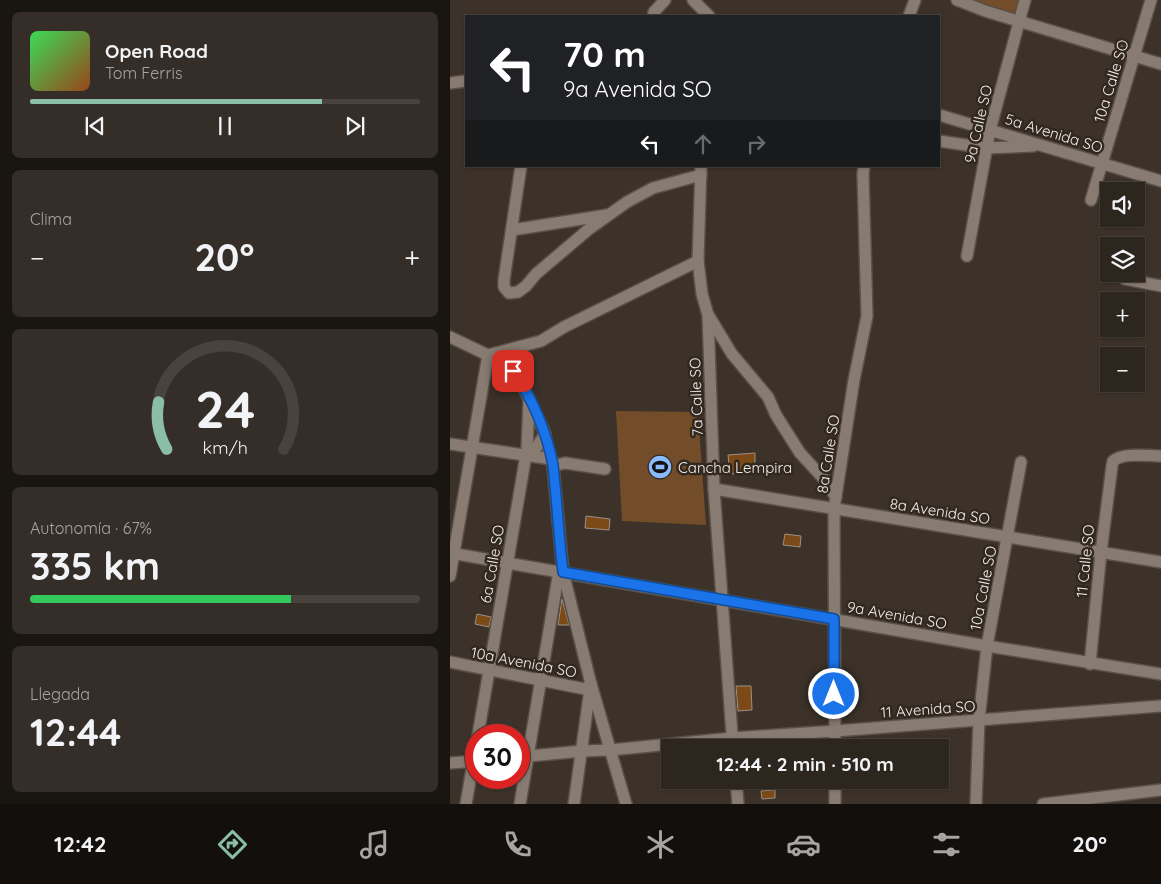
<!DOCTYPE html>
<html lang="es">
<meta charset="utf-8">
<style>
body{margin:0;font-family:Quicksand,sans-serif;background:#352e28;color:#f1f3f6;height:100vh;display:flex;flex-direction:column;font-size:19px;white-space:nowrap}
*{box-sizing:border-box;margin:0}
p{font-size:16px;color:#a7a5a4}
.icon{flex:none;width:28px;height:28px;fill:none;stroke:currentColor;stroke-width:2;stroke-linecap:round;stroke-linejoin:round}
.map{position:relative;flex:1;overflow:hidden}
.panel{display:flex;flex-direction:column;gap:12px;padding:12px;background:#191511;width:450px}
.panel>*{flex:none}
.top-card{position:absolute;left:15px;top:15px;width:475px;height:152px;border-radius:0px;box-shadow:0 1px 4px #0004,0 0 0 1px #48433d;background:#202124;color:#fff;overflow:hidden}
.buttons{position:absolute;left:650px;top:182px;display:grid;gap:10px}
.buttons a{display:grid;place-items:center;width:45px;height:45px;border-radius:0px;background:#2d261f;box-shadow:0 1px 4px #0004,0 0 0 1px #48433d;font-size:25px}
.speed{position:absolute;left:15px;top:724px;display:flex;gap:10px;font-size:25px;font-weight:700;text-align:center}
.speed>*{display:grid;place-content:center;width:65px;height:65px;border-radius:50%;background:#2d261f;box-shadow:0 1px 4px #0004,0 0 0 1px #48433d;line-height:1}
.speed .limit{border:8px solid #d22;background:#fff;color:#111}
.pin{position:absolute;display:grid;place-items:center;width:42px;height:42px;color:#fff;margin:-21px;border-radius:10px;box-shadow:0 2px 8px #0006}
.me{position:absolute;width:55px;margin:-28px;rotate:0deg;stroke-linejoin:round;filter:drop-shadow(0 0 4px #0008)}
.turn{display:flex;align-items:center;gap:18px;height:105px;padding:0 15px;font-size:22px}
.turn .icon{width:65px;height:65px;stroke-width:2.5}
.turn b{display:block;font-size:35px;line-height:42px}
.lanes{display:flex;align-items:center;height:48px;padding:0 15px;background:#0003;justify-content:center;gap:25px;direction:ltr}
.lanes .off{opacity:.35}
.big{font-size:38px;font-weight:700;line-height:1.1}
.panel .tile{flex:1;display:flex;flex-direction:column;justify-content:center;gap:8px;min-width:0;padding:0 18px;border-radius:8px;background:#352e28}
.panel .dial{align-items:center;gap:0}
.dial svg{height:130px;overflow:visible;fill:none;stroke:#48433d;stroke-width:7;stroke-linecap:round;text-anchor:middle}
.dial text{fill:#f1f3f6;stroke:none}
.song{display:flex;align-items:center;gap:15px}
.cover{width:60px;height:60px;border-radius:8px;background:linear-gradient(135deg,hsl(130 70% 55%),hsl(20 70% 35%))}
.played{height:5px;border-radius:2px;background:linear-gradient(90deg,#8abfa5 75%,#48433d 75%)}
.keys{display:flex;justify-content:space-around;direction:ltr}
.heat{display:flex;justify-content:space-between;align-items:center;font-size:28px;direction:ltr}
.charge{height:8px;border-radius:4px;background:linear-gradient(90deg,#34c759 67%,#48433d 0)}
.trip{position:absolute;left:211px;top:739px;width:288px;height:50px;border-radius:0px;background:#2d261f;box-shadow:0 1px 4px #0004,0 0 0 1px #48433d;font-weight:700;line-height:50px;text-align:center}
.tab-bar{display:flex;height:80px;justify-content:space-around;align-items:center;background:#120f0c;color:#a7a5a4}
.tab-bar .icon{width:35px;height:35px}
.tab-bar .active{color:#8abfa5}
.tab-bar b{font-size:22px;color:#f1f3f6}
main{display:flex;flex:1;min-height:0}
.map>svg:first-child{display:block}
.green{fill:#734d29}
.building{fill:#7c4a16;stroke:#9c9086}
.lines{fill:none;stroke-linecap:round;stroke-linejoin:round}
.minor-casing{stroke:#595049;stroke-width:14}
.minor{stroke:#887c72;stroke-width:11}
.route-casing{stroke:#114b97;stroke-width:12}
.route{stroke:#1a73e8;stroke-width:9}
.labels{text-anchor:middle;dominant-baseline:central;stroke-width:5;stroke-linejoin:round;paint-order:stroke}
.street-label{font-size:15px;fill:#f4ede8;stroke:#31281f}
.poi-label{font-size:15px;fill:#f4ede8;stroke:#31281f;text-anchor:start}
</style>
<main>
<section class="panel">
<div class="tile">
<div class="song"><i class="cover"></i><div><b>Open Road</b><p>Tom Ferris</p></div></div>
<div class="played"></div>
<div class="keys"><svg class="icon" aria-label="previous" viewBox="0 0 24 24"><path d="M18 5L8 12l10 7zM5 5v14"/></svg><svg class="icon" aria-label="pause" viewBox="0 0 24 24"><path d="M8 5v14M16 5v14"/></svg><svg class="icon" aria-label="next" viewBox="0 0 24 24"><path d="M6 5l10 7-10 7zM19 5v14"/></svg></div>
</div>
<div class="tile"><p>Clima</p>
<div class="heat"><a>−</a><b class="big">20°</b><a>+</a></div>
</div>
<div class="tile dial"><svg viewBox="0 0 100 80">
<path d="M14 69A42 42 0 1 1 86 69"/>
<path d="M14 69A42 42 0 0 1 9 40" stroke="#8abfa5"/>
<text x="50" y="56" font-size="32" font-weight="700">24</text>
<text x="50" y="72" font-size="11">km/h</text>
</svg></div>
<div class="tile"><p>Autonomía · 67%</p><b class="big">335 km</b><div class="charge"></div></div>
<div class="tile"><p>Llegada</p><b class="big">12:44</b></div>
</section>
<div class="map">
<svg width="711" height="804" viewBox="0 0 711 804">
<rect width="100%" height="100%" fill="#3c3229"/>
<!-- green -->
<g class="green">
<polygon points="523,0 571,0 567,14"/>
<polygon points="166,411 248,412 256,525 172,521"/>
</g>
<!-- building -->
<g class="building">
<polygon points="305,453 305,472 280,474 278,455"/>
<polygon points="136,516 160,519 159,530 135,528"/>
<polygon points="335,534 351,536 350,547 333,545"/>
<polygon points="112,599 119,625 108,625"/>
<polygon points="27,614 41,617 39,627 25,624"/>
<polygon points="286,686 301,686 302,710 288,711"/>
<polygon points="325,790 325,798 312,799 311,791"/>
</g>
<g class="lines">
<!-- minor casing -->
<g class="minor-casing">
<g id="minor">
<polyline points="243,0 259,16"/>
<polyline points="507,0 535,11 711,64"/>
<polyline points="203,16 204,12 215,0"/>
<polyline points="459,16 465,0"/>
<polyline points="0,83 16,81"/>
<polyline points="489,115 711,181"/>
<polyline points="489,141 536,148 583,146"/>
<polyline points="71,166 54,280 54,287 59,293 68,292 76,286 86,274 139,229 177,202 203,188 251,175"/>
<polyline points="251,166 248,261 252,294 258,315 264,489 283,748"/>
<polyline points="641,200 701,0"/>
<polyline points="62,230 157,215"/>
<polyline points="517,256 540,130 575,0"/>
<polyline points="675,279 711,286"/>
<polyline points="259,316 282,354 318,397 326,415 350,453 374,479 386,497"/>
<polyline points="0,337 44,358 63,371 71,382 93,429 103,466 113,572 141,684 176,804"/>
<polyline points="0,444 101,459"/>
<polyline points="75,455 86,448 95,434"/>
<polyline points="103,466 115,463 155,469"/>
<polyline points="264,489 711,562"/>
<polyline points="0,553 537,646 711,674"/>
<polyline points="0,576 38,355 91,341 114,327 248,261"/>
<polyline points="0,662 135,689 141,684"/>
<path d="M640,664L651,552L662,466L663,461C674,452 697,456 711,456"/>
<polyline points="28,735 77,449 79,401"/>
<polyline points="385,748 384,509 404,380 417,316 413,174 414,166"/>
<polyline points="69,757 132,751 160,750 283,738 385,731 711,706"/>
<polyline points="0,763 26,761"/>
<polyline points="286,780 288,804"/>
<polyline points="385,780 385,804"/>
<polyline points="16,804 26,745"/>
<polyline points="70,804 109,571"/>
<polyline points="124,804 140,689"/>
<polyline points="526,804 529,720 537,646 571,462"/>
<polyline points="593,804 711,790"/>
</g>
</g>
<!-- minor -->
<use href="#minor" class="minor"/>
</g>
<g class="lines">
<!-- route casing -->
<g class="route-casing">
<path id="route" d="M63,371C82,397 97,433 103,465C104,475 105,486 106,496C108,521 110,547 113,572L384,619V694"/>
</g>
<!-- route -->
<use href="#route" class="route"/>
</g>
<!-- icons -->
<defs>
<g id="stadium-disc" transform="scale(1.25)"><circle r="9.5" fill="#8abafc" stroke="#31281f"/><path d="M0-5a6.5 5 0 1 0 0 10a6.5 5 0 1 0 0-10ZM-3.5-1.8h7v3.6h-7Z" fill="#111"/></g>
</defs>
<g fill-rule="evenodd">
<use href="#stadium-disc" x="210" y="467"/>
</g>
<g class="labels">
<!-- street labels -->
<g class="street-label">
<text transform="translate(661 81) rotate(-73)">10a Calle SO</text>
<text transform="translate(528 124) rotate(-77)">9a Calle SO</text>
<text transform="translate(604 133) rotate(17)">5a Avenida SO</text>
<text transform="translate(246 397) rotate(-92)">7a Calle SO</text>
<text transform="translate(378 454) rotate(-81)">8a Calle SO</text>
<text transform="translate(490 511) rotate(9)">8a Avenida SO</text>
<text transform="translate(635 561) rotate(-84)">11 Calle SO</text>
<text transform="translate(42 564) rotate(-80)">6a Calle SO</text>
<text transform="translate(533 588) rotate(-79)">10a Calle SO</text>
<text transform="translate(447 615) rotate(10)">9a Avenida SO</text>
<text transform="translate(74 662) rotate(11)">10a Avenida SO</text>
<text transform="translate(478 709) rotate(-4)">11 Avenida SO</text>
</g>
<!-- poi labels -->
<g class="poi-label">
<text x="228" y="467">Cancha Lempira</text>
</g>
</g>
</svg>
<div class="buttons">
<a><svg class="icon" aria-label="sound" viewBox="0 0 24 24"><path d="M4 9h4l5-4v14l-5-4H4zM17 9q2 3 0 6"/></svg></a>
<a><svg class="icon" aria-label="layers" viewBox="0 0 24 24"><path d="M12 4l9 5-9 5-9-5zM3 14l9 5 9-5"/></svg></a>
<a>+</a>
<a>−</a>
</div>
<div class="speed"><div class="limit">30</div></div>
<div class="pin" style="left:63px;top:371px;background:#d93025"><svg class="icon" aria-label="arrive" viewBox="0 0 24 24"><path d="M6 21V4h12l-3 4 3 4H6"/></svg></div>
<svg class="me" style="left:384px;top:694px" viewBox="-20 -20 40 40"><circle r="17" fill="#1a73e8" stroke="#fff" stroke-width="3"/><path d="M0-11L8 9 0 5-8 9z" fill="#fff"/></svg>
<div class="trip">12:44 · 2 min · 510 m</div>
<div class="top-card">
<div class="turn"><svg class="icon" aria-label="left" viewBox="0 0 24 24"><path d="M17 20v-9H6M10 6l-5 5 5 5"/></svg><div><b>70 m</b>9a Avenida SO</div></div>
<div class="lanes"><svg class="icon" aria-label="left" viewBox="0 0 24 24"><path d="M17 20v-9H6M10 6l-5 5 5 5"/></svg><svg class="icon off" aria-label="ahead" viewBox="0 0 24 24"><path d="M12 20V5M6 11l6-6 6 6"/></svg><svg class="icon off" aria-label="right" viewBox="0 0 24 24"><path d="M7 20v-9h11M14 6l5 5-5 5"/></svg></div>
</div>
</div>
</main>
<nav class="tab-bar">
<b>12:42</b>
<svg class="icon active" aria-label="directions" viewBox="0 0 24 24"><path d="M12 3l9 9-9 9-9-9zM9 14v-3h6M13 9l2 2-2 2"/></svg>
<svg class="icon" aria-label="music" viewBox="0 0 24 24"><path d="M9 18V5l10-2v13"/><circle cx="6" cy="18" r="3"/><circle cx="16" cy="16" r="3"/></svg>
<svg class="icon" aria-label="phone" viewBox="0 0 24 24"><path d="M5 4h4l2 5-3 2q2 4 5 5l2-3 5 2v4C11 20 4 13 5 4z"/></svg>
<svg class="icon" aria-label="climate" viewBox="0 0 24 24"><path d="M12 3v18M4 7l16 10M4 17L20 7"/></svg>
<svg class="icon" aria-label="car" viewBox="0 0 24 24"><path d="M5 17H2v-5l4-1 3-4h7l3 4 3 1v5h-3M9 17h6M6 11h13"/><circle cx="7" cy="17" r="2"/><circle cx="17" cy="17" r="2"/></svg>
<svg class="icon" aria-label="filters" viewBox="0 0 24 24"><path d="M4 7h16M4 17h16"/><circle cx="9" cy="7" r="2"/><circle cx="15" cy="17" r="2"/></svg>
<b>20°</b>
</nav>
